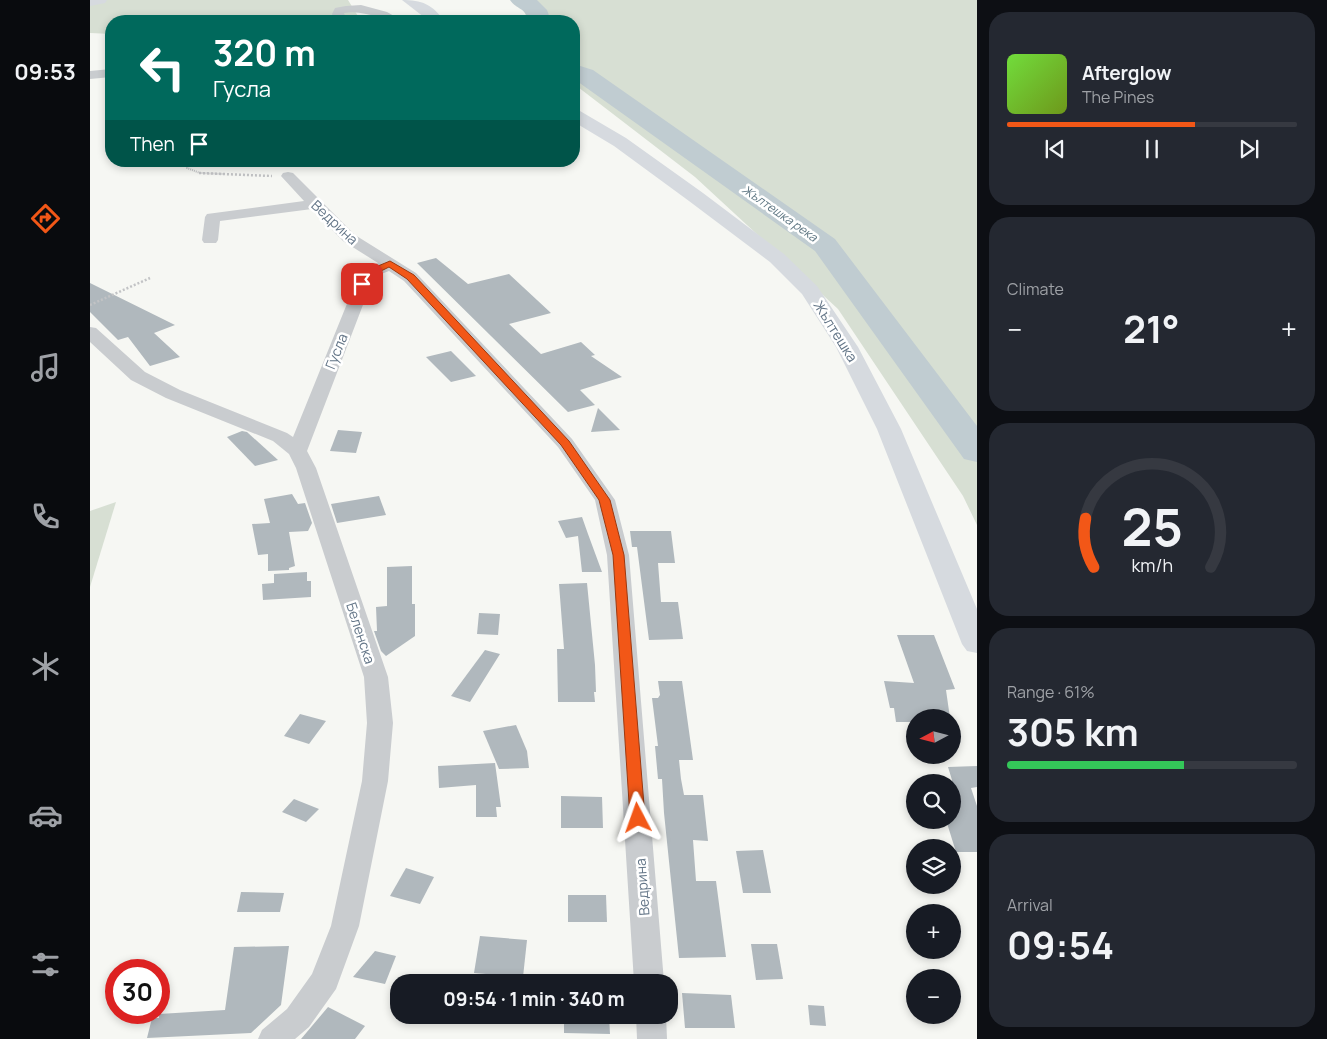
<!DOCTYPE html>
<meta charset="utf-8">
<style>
body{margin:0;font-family:Manrope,sans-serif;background:#242831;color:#f1f3f6;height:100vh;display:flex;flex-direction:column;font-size:19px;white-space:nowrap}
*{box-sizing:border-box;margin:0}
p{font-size:16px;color:#9ea1a6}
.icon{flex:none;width:28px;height:28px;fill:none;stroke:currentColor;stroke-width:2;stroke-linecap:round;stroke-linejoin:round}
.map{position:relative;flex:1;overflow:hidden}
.sheet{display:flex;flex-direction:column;gap:12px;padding:12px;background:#0d0f14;width:350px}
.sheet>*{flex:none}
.hud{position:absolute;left:15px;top:15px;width:475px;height:152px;border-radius:20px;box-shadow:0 2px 8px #0003;background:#00695c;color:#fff;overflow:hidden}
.needle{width:32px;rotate:263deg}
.fabs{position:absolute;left:816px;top:709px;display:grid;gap:10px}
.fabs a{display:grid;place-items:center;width:55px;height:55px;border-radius:50%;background:#171b24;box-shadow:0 2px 8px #0003;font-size:25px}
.speed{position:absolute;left:15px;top:959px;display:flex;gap:10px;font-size:25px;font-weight:700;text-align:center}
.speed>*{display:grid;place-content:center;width:65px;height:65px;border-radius:50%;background:#171b24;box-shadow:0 2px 8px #0003;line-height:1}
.speed .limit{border:8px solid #d22;background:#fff;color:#111}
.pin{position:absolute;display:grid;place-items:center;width:42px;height:42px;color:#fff;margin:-21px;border-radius:10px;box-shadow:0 2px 8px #0006}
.me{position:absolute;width:55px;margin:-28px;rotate:356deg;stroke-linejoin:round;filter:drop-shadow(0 0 4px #0008)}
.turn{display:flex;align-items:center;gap:18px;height:105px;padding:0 25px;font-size:22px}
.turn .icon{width:65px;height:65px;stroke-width:2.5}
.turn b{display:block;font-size:35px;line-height:42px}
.then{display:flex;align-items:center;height:48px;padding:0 25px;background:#0003;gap:10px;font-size:19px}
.big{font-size:38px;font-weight:700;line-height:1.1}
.sheet .tile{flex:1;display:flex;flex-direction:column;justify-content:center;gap:8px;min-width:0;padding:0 18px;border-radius:20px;background:#242831}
.sheet .dial{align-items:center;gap:0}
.dial svg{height:130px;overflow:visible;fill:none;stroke:#363941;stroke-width:7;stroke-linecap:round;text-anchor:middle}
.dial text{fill:#f1f3f6;stroke:none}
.song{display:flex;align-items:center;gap:15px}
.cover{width:60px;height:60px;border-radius:8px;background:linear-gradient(135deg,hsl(100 70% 55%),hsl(80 70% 35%))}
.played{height:5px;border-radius:2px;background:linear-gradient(90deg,#f25717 65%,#363941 65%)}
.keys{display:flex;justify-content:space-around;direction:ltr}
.heat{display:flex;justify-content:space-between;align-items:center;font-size:28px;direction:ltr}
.charge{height:8px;border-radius:4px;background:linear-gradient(90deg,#34c759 61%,#363941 0)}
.trip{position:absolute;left:300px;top:974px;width:288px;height:50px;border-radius:20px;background:#171b24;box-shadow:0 2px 8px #0003;font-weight:700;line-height:50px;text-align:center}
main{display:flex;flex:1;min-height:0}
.dock{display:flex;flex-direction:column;width:90px;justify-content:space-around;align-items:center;background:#090b0e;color:#9ea1a6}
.dock .icon{width:35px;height:35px}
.dock .selected{color:#f25717}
.dock b{font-size:22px;color:#f1f3f6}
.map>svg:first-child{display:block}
.green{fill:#d7dfd3}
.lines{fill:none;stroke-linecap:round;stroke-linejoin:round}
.river{fill:#c0ccd1;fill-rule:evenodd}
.building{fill:#b0b8bd}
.path-far1{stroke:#c2c3c5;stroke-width:2;stroke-dasharray:1 1;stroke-linecap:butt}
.path{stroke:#c2c3c5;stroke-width:2.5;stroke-dasharray:2 2;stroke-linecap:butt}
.minor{fill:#c9cccf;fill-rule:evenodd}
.major{fill:#d6dadf;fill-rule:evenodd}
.route{fill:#f25717;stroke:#9d390f}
.labels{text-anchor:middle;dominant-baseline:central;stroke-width:5;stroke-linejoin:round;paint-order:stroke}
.far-water-label{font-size:12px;font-style:italic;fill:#5f7783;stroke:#fff}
.street-label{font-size:14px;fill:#637587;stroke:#fff}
</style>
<main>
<nav class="dock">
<b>09:53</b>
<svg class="icon selected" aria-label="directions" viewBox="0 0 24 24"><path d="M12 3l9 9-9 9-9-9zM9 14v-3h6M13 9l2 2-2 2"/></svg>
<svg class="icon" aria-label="music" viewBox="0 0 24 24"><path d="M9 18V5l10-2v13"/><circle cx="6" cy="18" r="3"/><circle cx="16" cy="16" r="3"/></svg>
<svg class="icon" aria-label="phone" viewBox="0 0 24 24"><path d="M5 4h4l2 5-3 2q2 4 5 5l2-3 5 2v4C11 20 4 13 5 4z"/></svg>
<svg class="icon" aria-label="climate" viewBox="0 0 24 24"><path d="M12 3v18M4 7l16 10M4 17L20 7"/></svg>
<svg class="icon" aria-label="car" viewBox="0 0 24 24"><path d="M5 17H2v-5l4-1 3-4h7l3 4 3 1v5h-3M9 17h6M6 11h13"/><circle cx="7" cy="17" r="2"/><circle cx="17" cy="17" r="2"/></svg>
<svg class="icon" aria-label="filters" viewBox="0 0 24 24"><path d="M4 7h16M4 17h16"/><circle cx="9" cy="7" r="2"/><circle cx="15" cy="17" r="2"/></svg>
</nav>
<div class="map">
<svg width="887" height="1039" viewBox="0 0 887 1039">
<rect width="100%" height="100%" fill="#f6f7f3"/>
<!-- green -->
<g class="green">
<polygon points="0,0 258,0 271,21 21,21 21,34 0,33"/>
<polygon points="430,0 887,0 887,525 873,496 748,309 605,177 484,84 484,21 438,21"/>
<polygon points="26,502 0,587 0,511"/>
</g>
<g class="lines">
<!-- river -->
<g class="river">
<path d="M420,0H447L457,10L461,21H439C435,7 427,10 420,0Z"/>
<polygon points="484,64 503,70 745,239 887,426 887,462 874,459 725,251 484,79"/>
</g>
</g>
<!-- building -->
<g class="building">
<polygon points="346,258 378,284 419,274 461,313 419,324 451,354 491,342 505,355 501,356 532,377 490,390 505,405 478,412 327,263"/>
<polygon points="0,283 85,325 64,333 90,357 60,366 38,337 28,340 0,312"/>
<polygon points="361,351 386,376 361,382 336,357"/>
<polygon points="508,408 530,430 501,432"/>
<polygon points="248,430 272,432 266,453 240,451"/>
<polygon points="152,431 157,432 188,460 165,466 137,437"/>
<polygon points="202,494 208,504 215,503 222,523 218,531 199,532 205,566 199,568 199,570 178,571 178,554 168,555 162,524 180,523 174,499"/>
<polygon points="289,496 296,515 247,523 241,504"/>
<polygon points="492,517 498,534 512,572 492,572 488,536 476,538 468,521"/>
<polygon points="540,531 581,531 585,563 568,563 571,602 588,602 593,639 559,640 547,547 542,547"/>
<polygon points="322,566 322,604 325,604 325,636 296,656 291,651 284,631 287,631 286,607 297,606 297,567"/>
<polygon points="217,572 217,581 221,581 221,597 173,600 172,584 184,583 184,574"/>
<polygon points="497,583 505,665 506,692 504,692 505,702 468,702 467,649 474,649 469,584"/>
<polygon points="389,613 410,614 408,635 387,634"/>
<polygon points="807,635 844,635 865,689 856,690 860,718 825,718 825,722 806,722 804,708 800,708 794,681 824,683"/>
<polygon points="395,650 410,654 380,702 361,696"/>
<polygon points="568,681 592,681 603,760 589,760 591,779 594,795 613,795 618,841 603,840 606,881 626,881 636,957 589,958 574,813 572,779 568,779 565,746 568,746 562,698 568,698 570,695"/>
<polygon points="210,714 236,721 219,744 194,736"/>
<polygon points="426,725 437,751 439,768 409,769 393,731"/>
<polygon points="405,763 411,807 406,807 407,817 386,817 386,785 349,788 348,766"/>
<polygon points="887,766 887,787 881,788 887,806 887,852 866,852 856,820 862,820 862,780 858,767"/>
<polygon points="471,796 512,797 513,828 471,828"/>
<polygon points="204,799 229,809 216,822 192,812"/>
<polygon points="673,850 681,893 653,893 646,851"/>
<polygon points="316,868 344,877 330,904 300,896"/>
<polygon points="151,892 194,893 190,912 147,912"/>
<polygon points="478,895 516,895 517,922 478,922"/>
<polygon points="390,936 437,940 433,977 384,973"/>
<polygon points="661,944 687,944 693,979 666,980"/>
<polygon points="199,946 191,1005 161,1033 57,1038 62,1018 69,1018 69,1014 135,1010 144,947"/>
<polygon points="285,951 306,956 295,984 263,977"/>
<polygon points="592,993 641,995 645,1028 595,1028"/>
<polygon points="718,1005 734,1006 736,1026 720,1025"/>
<polygon points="238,1007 275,1026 265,1039 211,1039"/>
<polygon points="474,1015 519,1015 520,1034 474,1033"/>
</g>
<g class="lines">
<!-- path-far1 -->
<polyline class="path-far1" points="102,161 97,168 110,173 135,174"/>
<!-- path -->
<g class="path">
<polyline points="109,173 182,176"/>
<polyline points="0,305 60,278"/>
</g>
<!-- minor -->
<g class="minor">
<path d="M271,5L297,12L313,21C292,22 276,9 254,13L257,21H245L242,14L245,8L256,6Z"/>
<polygon points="21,69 21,77 0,79 0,71"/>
<polygon points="198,172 203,173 265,235 326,273 482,439 525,500 539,555 574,982 544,982 517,555 505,500 468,447 314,281 299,271 286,276 281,284 217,451 226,468 298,677 303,723 298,781 269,926 246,989 219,1027 205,1039 168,1039 172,1030 197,1009 222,974 241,926 272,781 277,723 274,677 206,468 199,454 183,441 76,398 41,380 0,342 0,327 6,328 55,372 90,390 197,433 203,437 265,284 274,269 288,263 253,241 222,209 130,221 128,240 126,243 114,243 112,240 115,217 117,214 214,201 191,176 193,173"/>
<polygon points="546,1015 576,1015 577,1039 547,1039"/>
</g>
<!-- major -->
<g class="major">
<polygon points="0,0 17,0 15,3 0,6"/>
<path d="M312,0C332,0 342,4 354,21H339Z"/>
<polygon points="484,110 490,111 536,138 613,193 694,254 727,286 768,347 811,429 887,609 887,653 877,651 872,644 787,429 746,347 712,294 680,262 599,201 524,146 484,122"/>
</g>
</g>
<!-- route -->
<polygon class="route" points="300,261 324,275 479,441 520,500 534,555 555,818 553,821 548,823 542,821 540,818 523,555 509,500 471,445 317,279 299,267 283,275 276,286 269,286 268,284 276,271"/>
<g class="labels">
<!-- far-water labels -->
<g class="far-water-label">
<text transform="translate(690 213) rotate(35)">Жълтешка река</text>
</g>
<!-- street labels -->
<g class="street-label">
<text transform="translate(245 222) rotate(43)">Ведрина</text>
<text transform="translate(746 331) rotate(58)">Жълтешка</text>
<text transform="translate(246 351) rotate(-68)">Гусла</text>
<text transform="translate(271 633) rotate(72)">Беленска</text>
<text transform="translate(552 887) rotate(-94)">Ведрина</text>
</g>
</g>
</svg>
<div class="fabs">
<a><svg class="needle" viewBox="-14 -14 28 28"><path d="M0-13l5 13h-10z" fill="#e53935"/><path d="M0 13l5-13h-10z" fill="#9ea1a6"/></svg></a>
<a><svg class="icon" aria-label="search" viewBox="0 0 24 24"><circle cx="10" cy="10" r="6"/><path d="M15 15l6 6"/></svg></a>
<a><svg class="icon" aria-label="layers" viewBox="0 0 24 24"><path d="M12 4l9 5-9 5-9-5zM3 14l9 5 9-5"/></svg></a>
<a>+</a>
<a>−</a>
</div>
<div class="speed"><div class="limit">30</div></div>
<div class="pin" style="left:272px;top:284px;background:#d93025"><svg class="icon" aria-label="arrive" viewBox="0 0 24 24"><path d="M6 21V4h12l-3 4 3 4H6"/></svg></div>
<svg class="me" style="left:548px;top:818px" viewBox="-20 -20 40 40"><path d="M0-17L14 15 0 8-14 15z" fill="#f25717" stroke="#fff" stroke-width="4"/></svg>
<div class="trip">09:54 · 1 min · 340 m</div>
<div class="hud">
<div class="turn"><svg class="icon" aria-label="left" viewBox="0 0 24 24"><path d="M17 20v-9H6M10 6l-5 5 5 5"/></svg><div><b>320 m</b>Гусла</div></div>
<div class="then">Then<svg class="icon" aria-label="arrive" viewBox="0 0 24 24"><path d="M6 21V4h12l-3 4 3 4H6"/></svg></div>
</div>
</div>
<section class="sheet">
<div class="tile">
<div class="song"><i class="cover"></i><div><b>Afterglow</b><p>The Pines</p></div></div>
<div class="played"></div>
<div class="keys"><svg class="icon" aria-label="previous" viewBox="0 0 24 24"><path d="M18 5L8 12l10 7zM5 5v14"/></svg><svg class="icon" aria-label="pause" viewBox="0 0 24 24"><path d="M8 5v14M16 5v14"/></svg><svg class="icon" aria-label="next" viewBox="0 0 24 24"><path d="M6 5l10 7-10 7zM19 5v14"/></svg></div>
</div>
<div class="tile"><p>Climate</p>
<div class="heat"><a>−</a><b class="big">21°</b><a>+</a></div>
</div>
<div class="tile dial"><svg viewBox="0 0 100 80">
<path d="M14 69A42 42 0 1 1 86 69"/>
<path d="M14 69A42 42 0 0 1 9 39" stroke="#f25717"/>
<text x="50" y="56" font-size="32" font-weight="700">25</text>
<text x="50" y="72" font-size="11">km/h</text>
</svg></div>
<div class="tile"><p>Range · 61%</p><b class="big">305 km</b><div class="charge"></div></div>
<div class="tile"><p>Arrival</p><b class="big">09:54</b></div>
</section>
</main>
